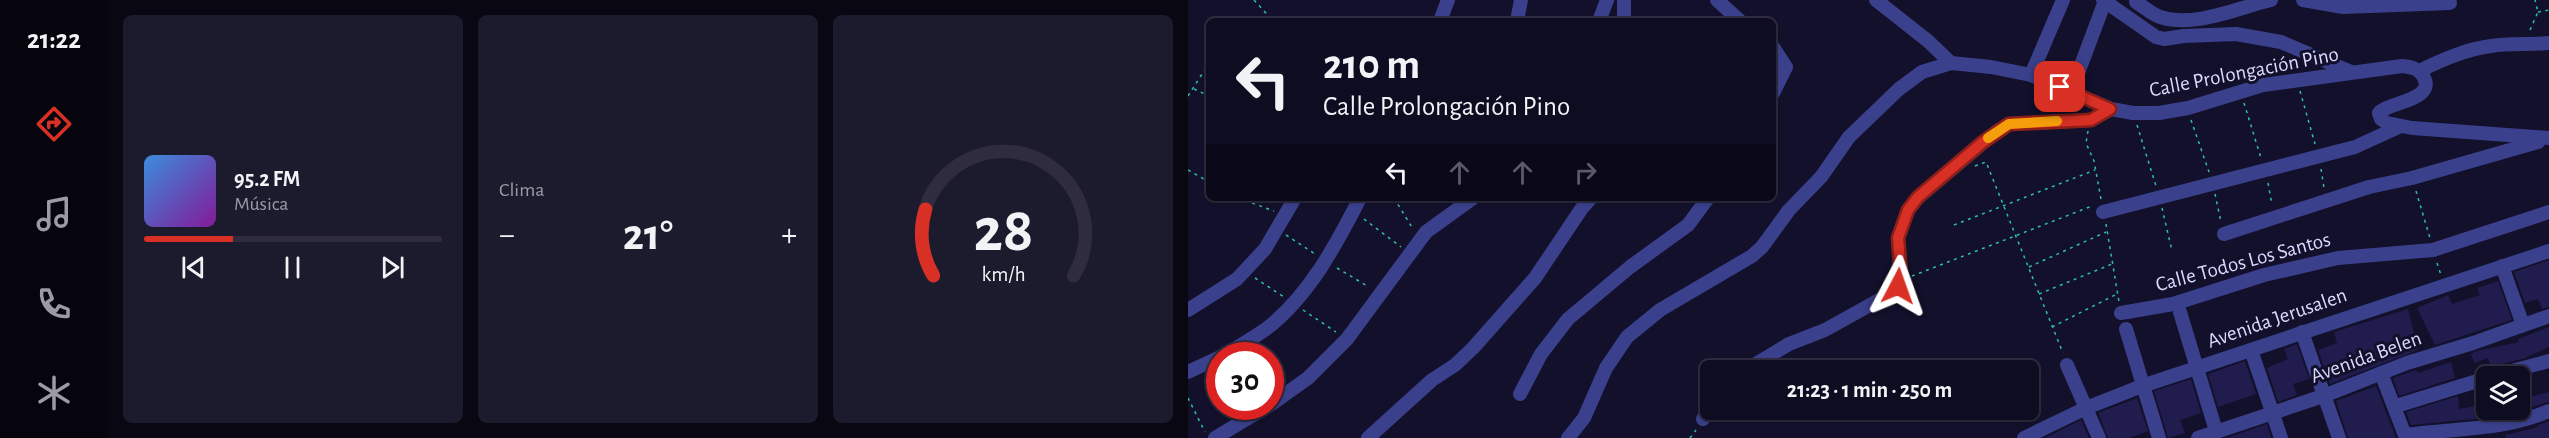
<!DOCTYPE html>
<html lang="es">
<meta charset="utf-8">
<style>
body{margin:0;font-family:"Alegreya Sans",sans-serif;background:#1c1a2d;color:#f1f3f6;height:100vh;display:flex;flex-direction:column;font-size:22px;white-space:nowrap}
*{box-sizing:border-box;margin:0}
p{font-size:20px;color:#9b9ba5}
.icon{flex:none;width:33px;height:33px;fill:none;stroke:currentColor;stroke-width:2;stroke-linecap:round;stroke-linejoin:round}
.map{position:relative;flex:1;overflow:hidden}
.sheet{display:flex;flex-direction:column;gap:15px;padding:15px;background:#080712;width:1080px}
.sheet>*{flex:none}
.banner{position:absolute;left:18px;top:18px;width:570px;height:183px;border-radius:9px;box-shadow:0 2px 4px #0004,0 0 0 2px #2e2c3e;background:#0e0c20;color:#f1f3f6;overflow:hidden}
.tools{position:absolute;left:1288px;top:366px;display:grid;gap:12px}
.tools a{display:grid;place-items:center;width:54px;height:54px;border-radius:9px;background:#0e0c20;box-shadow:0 2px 4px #0004,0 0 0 2px #2e2c3e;font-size:30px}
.speed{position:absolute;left:18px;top:342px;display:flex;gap:12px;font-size:30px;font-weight:700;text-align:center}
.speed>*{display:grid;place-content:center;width:78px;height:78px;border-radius:50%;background:#0e0c20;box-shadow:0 2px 4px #0004,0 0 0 2px #2e2c3e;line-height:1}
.speed .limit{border:9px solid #d22;background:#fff;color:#111}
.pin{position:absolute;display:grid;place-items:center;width:51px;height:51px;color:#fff;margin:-26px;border-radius:12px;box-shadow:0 3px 9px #0006}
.me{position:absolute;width:66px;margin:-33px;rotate:4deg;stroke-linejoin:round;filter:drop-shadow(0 0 4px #0008)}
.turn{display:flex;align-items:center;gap:21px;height:126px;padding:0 18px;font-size:27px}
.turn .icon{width:78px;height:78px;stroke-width:2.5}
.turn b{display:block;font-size:42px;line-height:51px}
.lanes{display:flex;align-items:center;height:57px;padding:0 18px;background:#0003;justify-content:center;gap:30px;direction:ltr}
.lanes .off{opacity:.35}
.big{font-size:45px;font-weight:600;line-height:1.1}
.sheet .widget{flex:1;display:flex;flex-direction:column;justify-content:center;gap:9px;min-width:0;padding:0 21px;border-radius:9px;background:#1c1a2d}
.sheet .dial{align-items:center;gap:0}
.dial svg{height:156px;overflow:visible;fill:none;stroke:#2e2c3e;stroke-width:7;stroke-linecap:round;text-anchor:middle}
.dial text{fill:#f1f3f6;stroke:none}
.song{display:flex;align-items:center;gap:18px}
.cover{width:72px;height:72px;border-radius:9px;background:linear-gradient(135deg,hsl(210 70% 55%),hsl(290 70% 35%))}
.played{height:6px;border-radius:3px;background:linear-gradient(90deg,#d93025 30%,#2e2c3e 30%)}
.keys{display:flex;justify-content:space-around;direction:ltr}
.heat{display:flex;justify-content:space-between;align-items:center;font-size:33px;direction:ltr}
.sheet .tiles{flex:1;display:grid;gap:15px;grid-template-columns:repeat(3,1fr)}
.trip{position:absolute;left:512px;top:360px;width:339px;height:60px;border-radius:9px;background:#0e0c20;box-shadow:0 2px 4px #0004,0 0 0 2px #2e2c3e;font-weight:600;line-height:60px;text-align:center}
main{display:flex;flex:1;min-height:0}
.dock{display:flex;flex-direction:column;width:108px;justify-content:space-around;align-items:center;background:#06050d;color:#9b9ba5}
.dock .icon{width:42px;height:42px}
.dock .current{color:#d93025}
.dock b{font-size:27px;color:#f1f3f6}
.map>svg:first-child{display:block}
.building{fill:#201c4d}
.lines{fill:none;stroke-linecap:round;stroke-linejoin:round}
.path{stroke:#2dc0a7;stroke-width:1.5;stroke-dasharray:3 4.5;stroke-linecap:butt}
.minor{stroke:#3a408b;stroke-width:14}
.route-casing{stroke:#8d1f18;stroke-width:15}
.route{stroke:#d93025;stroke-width:10}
.slow{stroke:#f59e0b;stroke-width:10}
.labels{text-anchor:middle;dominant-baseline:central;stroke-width:6;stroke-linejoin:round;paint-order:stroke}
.street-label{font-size:21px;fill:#dadaff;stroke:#12102b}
</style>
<main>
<nav class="dock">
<b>21:22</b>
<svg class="icon current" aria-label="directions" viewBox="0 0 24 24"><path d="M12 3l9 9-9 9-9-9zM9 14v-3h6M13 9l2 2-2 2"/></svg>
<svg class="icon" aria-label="music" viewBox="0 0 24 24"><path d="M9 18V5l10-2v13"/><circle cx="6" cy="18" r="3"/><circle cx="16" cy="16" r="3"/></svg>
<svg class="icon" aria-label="phone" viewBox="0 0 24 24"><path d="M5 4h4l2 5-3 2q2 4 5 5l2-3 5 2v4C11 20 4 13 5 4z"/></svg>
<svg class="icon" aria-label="climate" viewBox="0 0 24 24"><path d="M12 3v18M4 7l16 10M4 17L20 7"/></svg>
</nav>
<section class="sheet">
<div class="tiles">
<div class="widget">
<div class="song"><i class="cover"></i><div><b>95.2 FM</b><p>Música</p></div></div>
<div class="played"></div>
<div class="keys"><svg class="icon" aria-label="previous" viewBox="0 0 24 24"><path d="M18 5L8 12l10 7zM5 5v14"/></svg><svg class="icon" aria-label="pause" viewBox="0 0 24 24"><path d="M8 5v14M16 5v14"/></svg><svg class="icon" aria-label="next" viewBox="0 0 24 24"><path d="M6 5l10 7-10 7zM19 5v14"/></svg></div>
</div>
<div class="widget"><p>Clima</p>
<div class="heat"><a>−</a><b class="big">21°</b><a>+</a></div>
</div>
<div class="widget dial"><svg viewBox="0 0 100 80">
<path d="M14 69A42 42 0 1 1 86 69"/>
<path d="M14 69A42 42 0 0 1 10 35" stroke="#d93025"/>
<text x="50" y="56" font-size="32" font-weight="700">28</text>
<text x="50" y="72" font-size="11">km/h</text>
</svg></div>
</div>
</section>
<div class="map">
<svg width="1361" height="438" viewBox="0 0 1361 438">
<rect width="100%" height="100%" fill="#12102b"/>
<!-- building -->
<g class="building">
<polygon points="1361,260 1361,307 1354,309 1350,299 1337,303 1326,272"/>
<polygon points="1310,281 1324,320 1247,345 1229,308 1260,295 1264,304 1292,295 1289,288"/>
<polygon points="1220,309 1230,350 1142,384 1130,350 1149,343 1146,332"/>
<polygon points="1361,327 1361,347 1337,358 1303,367 1300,358 1286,363 1283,354 1288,351 1331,342 1330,339"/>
<polygon points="1109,344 1121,379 1105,384 1109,395 1090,402 1079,368 1100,359 1096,349"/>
<polygon points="1057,361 1068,394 1030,407 1020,374"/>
<polygon points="1263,362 1267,378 1211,396 1205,378 1228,370 1230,373"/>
<polygon points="1003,379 1013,413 992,420 997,433 980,438 966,391"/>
<polygon points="1188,386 1208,438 1160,438 1148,401"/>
<polygon points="1361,392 1361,402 1307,417 1223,425 1218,412 1270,396 1271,409 1299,404 1299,410 1332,410 1332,399"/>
<polygon points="949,398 960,431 941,438 920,438 910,413"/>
<polygon points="893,420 901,438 857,438"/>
<polygon points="1361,421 1361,438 1318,438 1317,435 1350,427 1350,425"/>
<polygon points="1079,424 1083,438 1038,438"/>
</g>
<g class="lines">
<!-- path -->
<g class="path">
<polyline points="66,0 85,21"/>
<polyline points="1350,12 1361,10"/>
<polyline points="1342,30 1350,12 1347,0"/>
<polyline points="6,89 21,96"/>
<polyline points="1112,91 1127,144"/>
<polyline points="0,96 21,63"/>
<polyline points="1056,103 1073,158"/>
<polyline points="1003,120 1021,172"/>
<polyline points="949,125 968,186"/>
<polyline points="900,131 898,143 906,161 913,199"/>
<polyline points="787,166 798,162 875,353"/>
<polyline points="1133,169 1136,188"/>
<polyline points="0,170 21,182"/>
<polyline points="1080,183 1084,205"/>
<polyline points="1228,191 1242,238"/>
<polyline points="1027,194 1033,222"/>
<polyline points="50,198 86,211"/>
<polyline points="206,198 225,229"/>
<polyline points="974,208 984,251"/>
<polyline points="176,219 213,247"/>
<polyline points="918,224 931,302"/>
<polyline points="766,225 907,170"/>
<polyline points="98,235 127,254"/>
<polyline points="1249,263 1253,275"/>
<polyline points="841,267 918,232"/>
<polyline points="149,268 181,287"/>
<polyline points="724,276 904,206"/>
<polyline points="67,278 96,297"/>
<polyline points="851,294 924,264"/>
<polyline points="115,310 148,332"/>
<polyline points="864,327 929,294"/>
<polyline points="0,398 17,432"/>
<polyline points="502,438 508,430"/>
</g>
<!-- minor -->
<g class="minor">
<polyline points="436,0 436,21"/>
<polyline points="529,0 552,21"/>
<polyline points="688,0 740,41 763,63"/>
<polyline points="915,0 968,37 976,39 996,36 1048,34 1093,42 1163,72"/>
<polyline points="1115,0 1155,7 1262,3"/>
<path d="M948,2C956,7 964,14 972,17C1007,28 1049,8 1083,0"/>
<polyline points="252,21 260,0"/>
<polyline points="329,21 333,0"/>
<polyline points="411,21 419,0"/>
<polyline points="585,47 598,67 585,93"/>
<path d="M1231,71C1254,60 1278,49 1303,46C1322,43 1342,45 1361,43"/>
<polyline points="843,75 875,0"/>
<polyline points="883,92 917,1"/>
<polyline points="915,212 1167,147 1213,126"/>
<polyline points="1036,234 1181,187 1224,178 1350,142"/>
<polyline points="1314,266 1335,325"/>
<polyline points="0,310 49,279 77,249 107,198"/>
<polyline points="992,312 1028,431"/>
<polyline points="933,313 985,304 1076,275 1150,258 1245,250 1361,212"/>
<polyline points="938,329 971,438"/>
<polyline points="1114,332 1151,438"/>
<polyline points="1063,350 1093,438"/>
<path d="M35,356C49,347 64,339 78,329C121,296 148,245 172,198"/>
<polyline points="879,365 911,438"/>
<polyline points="558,370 601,344 637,330 700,295 710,286 713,276 710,238 720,210 731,197 809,131 821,124 903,120 923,109"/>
<polyline points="0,372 32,357"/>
<polyline points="1193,373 1218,438"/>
<polyline points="1305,376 1361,361"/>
<polyline points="332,394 353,354 380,319 442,267 500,225 520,198"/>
<polyline points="82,405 120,378 159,339 238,232 285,198"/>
<polyline points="1208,406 1299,378"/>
<polyline points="515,419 522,409"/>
<path d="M1218,435C1266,428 1315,431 1361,411"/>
<polyline points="27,438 80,406"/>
<polyline points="180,438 244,380 267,365 285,348 347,278 394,208 403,198"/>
<path d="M380,438L396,418L418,368L439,337L472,310L564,256L574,247L601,210L633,177L661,137L711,89L734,72L763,63L803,67L843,75L923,109L945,113H971L1000,108L1075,85L1214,66C1222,67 1231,68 1235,76C1250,100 1200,102 1191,113L1193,119L1199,123L1224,128L1361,138"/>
<polyline points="836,438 898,408 954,386 1361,251"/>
<polyline points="1010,438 1138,395 1219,363 1285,343 1361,316"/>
</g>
</g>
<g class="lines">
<!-- route casing -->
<g class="route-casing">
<polyline id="route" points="710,286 713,276 710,238 720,210 730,197 795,142 821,124 903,120 922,109 872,87"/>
</g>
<!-- route -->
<use href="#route" class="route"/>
<!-- slow -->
<polyline class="slow" points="800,138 821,124 869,121"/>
</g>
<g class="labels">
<!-- street labels -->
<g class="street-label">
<text transform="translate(1056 72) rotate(-11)">Calle Prolongación Pino</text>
<text transform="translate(1055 262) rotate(-15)">Calle Todos Los Santos</text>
<text transform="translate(1089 318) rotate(-19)">Avenida Jerusalen</text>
<text transform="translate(1178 357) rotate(-20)">Avenida Belen</text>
</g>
</g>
</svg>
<div class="tools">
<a><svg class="icon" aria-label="layers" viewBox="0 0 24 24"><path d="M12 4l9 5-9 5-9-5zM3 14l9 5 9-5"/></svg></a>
</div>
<div class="speed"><div class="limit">30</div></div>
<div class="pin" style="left:872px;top:87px;background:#d93025"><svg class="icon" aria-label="arrive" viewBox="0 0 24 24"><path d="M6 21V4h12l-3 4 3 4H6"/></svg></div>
<svg class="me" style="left:710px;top:286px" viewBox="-20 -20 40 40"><path d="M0-17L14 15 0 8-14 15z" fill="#d93025" stroke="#fff" stroke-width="4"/></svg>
<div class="trip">21:23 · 1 min · 250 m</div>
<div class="banner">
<div class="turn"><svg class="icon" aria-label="left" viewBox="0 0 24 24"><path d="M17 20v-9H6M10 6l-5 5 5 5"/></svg><div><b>210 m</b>Calle Prolongación Pino</div></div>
<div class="lanes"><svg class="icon" aria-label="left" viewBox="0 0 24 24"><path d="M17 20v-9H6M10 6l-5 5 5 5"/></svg><svg class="icon off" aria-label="ahead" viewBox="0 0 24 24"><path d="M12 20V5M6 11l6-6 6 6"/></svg><svg class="icon off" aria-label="ahead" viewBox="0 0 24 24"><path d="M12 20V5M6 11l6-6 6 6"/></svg><svg class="icon off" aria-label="right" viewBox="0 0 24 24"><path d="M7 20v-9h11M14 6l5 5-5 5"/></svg></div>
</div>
</div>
</main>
